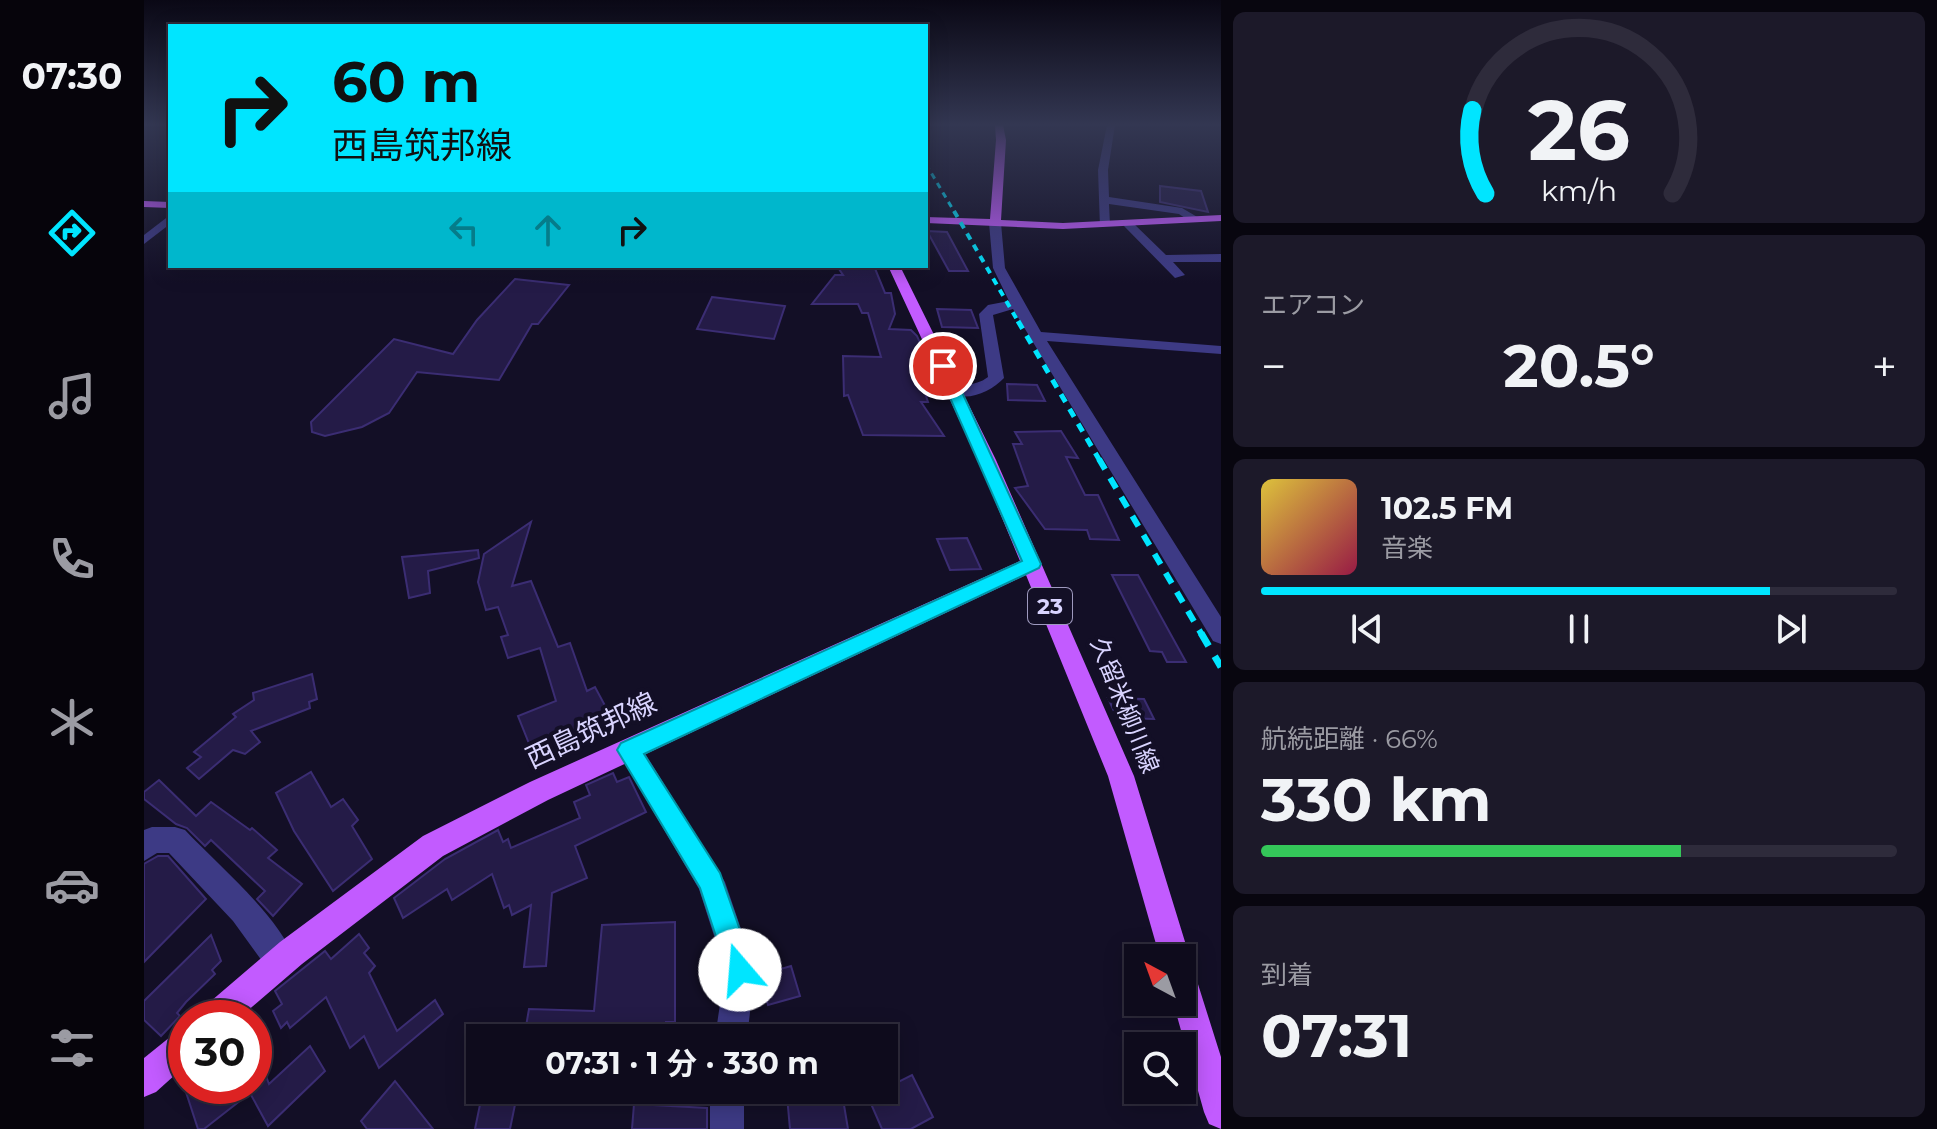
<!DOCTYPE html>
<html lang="ja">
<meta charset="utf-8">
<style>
body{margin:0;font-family:Montserrat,"Noto Sans JP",sans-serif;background:#1c1929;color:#f1f3f6;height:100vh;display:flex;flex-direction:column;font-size:30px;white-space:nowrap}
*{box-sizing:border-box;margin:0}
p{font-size:26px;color:#9b9ba3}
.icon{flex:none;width:44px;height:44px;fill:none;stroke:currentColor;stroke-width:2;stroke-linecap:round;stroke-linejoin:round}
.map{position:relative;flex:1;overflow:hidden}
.drawer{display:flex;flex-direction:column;gap:12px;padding:12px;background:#08060f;width:716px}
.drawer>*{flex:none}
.guide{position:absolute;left:24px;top:24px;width:760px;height:244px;border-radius:0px;box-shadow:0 4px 20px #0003,0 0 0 2px #2e2b3b;background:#00e5ff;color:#111;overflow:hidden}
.needle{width:52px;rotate:319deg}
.buttons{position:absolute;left:980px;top:944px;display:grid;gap:16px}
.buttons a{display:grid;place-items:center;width:72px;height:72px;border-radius:0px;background:#0e0b1c;box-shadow:0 4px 20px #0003,0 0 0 2px #2e2b3b;font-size:40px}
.speed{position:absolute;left:24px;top:1000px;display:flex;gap:16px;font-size:40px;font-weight:700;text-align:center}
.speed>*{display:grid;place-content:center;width:104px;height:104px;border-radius:50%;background:#0e0b1c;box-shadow:0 4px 20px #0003,0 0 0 2px #2e2b3b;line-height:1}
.speed .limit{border:12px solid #d22;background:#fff;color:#111}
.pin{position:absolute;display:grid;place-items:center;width:68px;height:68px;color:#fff;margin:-34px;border:4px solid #fff;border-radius:50%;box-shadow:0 2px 8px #0007}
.me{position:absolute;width:88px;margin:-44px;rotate:342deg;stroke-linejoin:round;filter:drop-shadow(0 0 6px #0008)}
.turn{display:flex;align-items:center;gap:28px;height:168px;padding:0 32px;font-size:36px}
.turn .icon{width:104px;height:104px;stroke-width:2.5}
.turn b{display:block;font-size:56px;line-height:68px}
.lanes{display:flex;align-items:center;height:76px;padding:0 32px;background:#0003;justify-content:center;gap:40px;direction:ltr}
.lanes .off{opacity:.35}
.big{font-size:60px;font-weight:700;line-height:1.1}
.drawer .tile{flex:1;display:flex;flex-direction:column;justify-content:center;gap:12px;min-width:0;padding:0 28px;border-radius:12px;background:#1c1929}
.drawer .dial{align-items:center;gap:0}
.dial svg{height:208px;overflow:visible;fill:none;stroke:#2e2b3b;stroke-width:7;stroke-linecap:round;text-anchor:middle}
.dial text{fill:#f1f3f6;stroke:none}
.song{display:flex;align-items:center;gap:24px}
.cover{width:96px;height:96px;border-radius:12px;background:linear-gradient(135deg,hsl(50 70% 55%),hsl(340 70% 35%))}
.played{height:8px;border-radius:4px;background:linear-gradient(90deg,#00e5ff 80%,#2e2b3b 80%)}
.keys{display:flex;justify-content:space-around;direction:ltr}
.heat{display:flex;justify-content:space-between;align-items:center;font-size:44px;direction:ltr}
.charge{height:12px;border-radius:6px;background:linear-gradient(90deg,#34c759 66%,#2e2b3b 0)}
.trip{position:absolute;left:322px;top:1024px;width:432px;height:80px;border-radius:0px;background:#0e0b1c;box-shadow:0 4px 20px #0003,0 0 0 2px #2e2b3b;font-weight:700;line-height:80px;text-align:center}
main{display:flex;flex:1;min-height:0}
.tab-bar{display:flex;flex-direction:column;width:144px;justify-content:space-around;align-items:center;background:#06040b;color:#9b9ba3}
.tab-bar .icon{width:56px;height:56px}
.tab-bar .on{color:#00e5ff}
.tab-bar b{font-size:36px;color:#f1f3f6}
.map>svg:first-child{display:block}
.building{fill:#241b47;stroke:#3b2d73;stroke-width:2}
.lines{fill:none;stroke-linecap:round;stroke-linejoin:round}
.minor{fill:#3d3a85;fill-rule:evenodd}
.major{fill:#c25bff;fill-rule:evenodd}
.rail-far4{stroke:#00e5ff;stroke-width:3;stroke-dasharray:6 5;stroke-linecap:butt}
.rail-far3{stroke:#00e5ff;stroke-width:4;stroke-dasharray:7 6;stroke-linecap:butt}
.rail-far2{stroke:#00e5ff;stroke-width:5;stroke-dasharray:9 8;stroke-linecap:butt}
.rail-far1{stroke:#00e5ff;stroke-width:6;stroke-dasharray:12 10;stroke-linecap:butt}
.rail{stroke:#00e5ff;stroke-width:7;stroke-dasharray:15 12;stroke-linecap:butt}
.route{fill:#00e5ff;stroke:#0095a6;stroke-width:2}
.labels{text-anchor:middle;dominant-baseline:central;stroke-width:8;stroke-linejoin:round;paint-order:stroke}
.shield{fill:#130f26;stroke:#9e99be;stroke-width:2}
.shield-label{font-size:22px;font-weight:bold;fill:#d9d4ff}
.street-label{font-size:24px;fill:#d9d4ff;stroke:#130f26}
.near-street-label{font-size:28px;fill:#d9d4ff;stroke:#130f26}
</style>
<main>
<nav class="tab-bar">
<b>07:30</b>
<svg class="icon on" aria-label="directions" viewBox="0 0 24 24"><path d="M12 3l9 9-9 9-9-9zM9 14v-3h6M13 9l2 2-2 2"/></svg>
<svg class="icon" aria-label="music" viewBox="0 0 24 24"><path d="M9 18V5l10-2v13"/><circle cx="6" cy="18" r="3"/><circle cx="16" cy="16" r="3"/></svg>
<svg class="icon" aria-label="phone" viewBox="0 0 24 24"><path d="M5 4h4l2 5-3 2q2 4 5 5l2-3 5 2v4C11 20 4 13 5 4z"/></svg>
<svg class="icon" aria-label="climate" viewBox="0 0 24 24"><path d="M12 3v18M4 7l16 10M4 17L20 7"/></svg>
<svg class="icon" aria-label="car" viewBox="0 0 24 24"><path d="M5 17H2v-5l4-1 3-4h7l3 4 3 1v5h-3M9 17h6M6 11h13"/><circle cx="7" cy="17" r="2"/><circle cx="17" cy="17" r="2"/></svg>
<svg class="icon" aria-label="filters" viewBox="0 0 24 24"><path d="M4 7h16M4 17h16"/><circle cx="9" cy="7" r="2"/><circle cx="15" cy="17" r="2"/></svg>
</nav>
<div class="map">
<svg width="1077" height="1129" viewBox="0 0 1077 1129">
<rect width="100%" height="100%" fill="#130f26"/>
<!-- building -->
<g class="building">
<polygon points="1016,186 1057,191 1064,212 1016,202"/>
<polygon points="783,231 803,232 824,271 805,271"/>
<polygon points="708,266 730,266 741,293 747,293 751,314 745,329 767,330 773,336 800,395 782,396 784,402 777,402 800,436 719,435 704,395 700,396 699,356 737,357 724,313 718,313 714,304 668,304 691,275 699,275 695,269 709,269"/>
<polygon points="371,279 425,285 394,324 388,324 355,380 273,372 245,413 218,427 181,436 168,432 167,422 250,339 309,354 333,320"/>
<polygon points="568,297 641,306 630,339 553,329"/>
<polygon points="793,309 827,310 834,328 798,327"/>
<polygon points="795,337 809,338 830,378 815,379"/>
<polygon points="863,384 893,385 901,401 864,400"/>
<polygon points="917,431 934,458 922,457 941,495 954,495 975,540 946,539 943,530 901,529 871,488 884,486 869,444 878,444 871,432"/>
<polygon points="387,522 368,586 387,581 414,647 426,643 443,691 451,687 472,726 457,734 450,720 403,740 408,754 392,761 374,716 412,701 396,648 364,658 357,637 364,635 354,607 342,610 334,582 340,554"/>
<polygon points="823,538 837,569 806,570 793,539"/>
<polygon points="334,550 335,558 284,571 286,593 265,598 258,557"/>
<polygon points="968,575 994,575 1042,662 1023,662 1018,652 1006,651"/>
<polygon points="168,674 173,699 165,702 166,708 107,731 116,742 101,754 89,750 55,779 43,768 57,757 50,752 92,717 89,714 110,700 109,693"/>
<polygon points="964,698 1000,699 1010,719 973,718"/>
<polygon points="167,772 187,807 199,799 214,820 208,826 228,859 189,891 150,831 132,793"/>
<polygon points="469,773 473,782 485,777 502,812 431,846 443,878 408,893 402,966 380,967 387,905 368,915 365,905 360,908 348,874 308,900 303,889 259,918 250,898 301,859 354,830 359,842 364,839 367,848 436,818 430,802 446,795 442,785"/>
<polygon points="15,780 52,816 67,802 106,830 108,828 133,850 124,858 158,884 129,916 113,899 121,891 67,840 61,846 43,828 32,824 0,799 0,792"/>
<polygon points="14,856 24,856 62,899 0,962 0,864"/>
<polygon points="531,922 531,1022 522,1022 522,1038 450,1038 450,1034 381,1032 385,1009 450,1011 458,925"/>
<polygon points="215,934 225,948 220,953 231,966 225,973 253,1031 291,1000 299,1014 235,1068 220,1036 206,1048 182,997 146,1028 143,1022 137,1028 129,1011 138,1004 131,991 181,951 187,959"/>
<polygon points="67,935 77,961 68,970 71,974 42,1002 33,1013 36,1016 17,1036 0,1020 0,1001"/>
<polygon points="647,966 656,996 624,1005 616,975"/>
<polygon points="166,1046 181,1071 124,1126 106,1093 60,1129 54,1129 40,1086 110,1086 111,1047 125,1084"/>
<polygon points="768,1075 789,1117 767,1129 738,1129 724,1097"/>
<polygon points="251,1081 289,1129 223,1129 217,1121"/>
<polygon points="339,1090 374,1090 366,1129 331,1129"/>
<polygon points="698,1093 704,1129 646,1129 643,1096"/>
<polygon points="490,1104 563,1108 563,1129 488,1129"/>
</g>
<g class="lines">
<!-- minor -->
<g class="minor">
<polygon points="963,125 971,125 964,170 965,197 1038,208 1055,218 1055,222 1047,222 1035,214 965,204 966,225 956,227 954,170"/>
<polygon points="26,215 26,224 0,244 0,235"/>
<path d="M851,220L857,223L861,268L897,332L1077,346V354L903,341L1077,617V644L1069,641L869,309L849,315L860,378C847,392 820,404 804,391C815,382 830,388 844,377L835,314L844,305L865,301L849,268L845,223Z"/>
<polygon points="980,222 988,222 1022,255 1077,254 1077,262 1029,262 1041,275 1031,278 980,226"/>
<polygon points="485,739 494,742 581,882 611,970 603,1038 571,1038 581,970 555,889 473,750 476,742"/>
<path d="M8,827H31L41,830C76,867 133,914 152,961L148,972L137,976L126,972L89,921L25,853H13L0,861V830Z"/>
<rect x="566" y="1090" width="34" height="39"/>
</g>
<!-- major -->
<g class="major">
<polygon points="851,125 859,125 862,140 857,220 919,223 1077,215 1077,221 919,229 782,223 782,217 846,219 852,140"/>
<polygon points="0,201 26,202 26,208 0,207"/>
<polygon points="744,266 756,266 852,460 990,776 1046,958 1042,967 1049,970 1053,981 1077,1057 1077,1129 1065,1124 1060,1112 1029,1002 1038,1002 1038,958 1016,958 964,776 882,575 404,800 299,856 158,964 95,1018 55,1018 60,1007 136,942 279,836 386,782 876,561 834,460"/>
<polygon points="42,1028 42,1065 12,1092 0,1097 0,1058 31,1033"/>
</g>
<!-- rail-far4 -->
<polyline class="rail-far4" points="782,164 811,213"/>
<!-- rail-far3 -->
<polyline class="rail-far3" points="810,211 875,323"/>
<!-- rail-far2 -->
<polyline class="rail-far2" points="874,321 956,461"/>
<!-- rail-far1 -->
<polyline class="rail-far1" points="955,459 1058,635"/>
<!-- rail -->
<polyline class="rail" points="1057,633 1077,667"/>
</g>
<!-- sky -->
<linearGradient id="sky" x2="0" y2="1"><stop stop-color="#0a0815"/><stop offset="0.44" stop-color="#333752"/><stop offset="1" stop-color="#333752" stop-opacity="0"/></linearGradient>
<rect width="1077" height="283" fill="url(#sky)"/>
<!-- route -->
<polygon class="route" points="799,362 806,366 897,564 895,568 500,754 576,873 610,970 606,979 596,983 586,979 556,888 473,750 477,743 878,561 792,366"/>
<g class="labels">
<!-- shield labels -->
<rect class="shield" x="884" y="588" width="44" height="36" rx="6"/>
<g class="shield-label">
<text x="906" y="606">23</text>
</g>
<!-- street labels -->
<g class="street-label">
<text transform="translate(981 705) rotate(68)">久留米柳川線</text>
</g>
<!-- near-street labels -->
<g class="near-street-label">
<text transform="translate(447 730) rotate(-25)">西島筑邦線</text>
</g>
</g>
</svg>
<div class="buttons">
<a><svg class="needle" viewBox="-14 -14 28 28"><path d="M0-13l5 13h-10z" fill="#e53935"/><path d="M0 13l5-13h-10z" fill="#9b9ba3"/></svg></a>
<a><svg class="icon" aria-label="search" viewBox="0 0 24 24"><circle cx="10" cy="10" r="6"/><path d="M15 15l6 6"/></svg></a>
</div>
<div class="speed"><div class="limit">30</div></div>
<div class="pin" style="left:799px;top:366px;background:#d93025"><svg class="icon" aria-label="arrive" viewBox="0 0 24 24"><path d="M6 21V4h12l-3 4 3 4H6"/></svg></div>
<svg class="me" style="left:596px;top:970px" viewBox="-20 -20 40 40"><circle r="19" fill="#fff"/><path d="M0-13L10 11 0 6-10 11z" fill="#00e5ff"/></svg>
<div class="trip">07:31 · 1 分 · 330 m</div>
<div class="guide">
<div class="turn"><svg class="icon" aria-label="right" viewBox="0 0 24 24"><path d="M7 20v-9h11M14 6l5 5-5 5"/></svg><div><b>60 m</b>西島筑邦線</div></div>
<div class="lanes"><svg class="icon off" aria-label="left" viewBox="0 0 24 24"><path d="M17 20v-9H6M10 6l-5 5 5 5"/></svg><svg class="icon off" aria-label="ahead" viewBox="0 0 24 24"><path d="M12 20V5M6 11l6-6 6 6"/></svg><svg class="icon" aria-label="right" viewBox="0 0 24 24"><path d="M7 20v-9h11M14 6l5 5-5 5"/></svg></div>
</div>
</div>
<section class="drawer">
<div class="tile dial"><svg viewBox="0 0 100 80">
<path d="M14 69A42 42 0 1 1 86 69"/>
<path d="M14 69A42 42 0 0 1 9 37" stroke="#00e5ff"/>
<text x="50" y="56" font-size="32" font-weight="700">26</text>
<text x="50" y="72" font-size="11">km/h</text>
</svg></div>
<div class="tile"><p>エアコン</p>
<div class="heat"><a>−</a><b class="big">20.5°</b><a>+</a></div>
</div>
<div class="tile">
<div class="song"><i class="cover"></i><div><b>102.5 FM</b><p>音楽</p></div></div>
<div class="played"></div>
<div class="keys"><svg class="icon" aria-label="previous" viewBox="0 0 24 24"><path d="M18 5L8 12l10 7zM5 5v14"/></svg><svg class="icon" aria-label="pause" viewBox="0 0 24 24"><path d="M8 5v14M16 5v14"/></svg><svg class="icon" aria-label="next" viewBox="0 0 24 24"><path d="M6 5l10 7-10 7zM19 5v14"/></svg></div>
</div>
<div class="tile"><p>航続距離 · 66%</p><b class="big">330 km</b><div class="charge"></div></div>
<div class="tile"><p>到着</p><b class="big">07:31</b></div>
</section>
</main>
